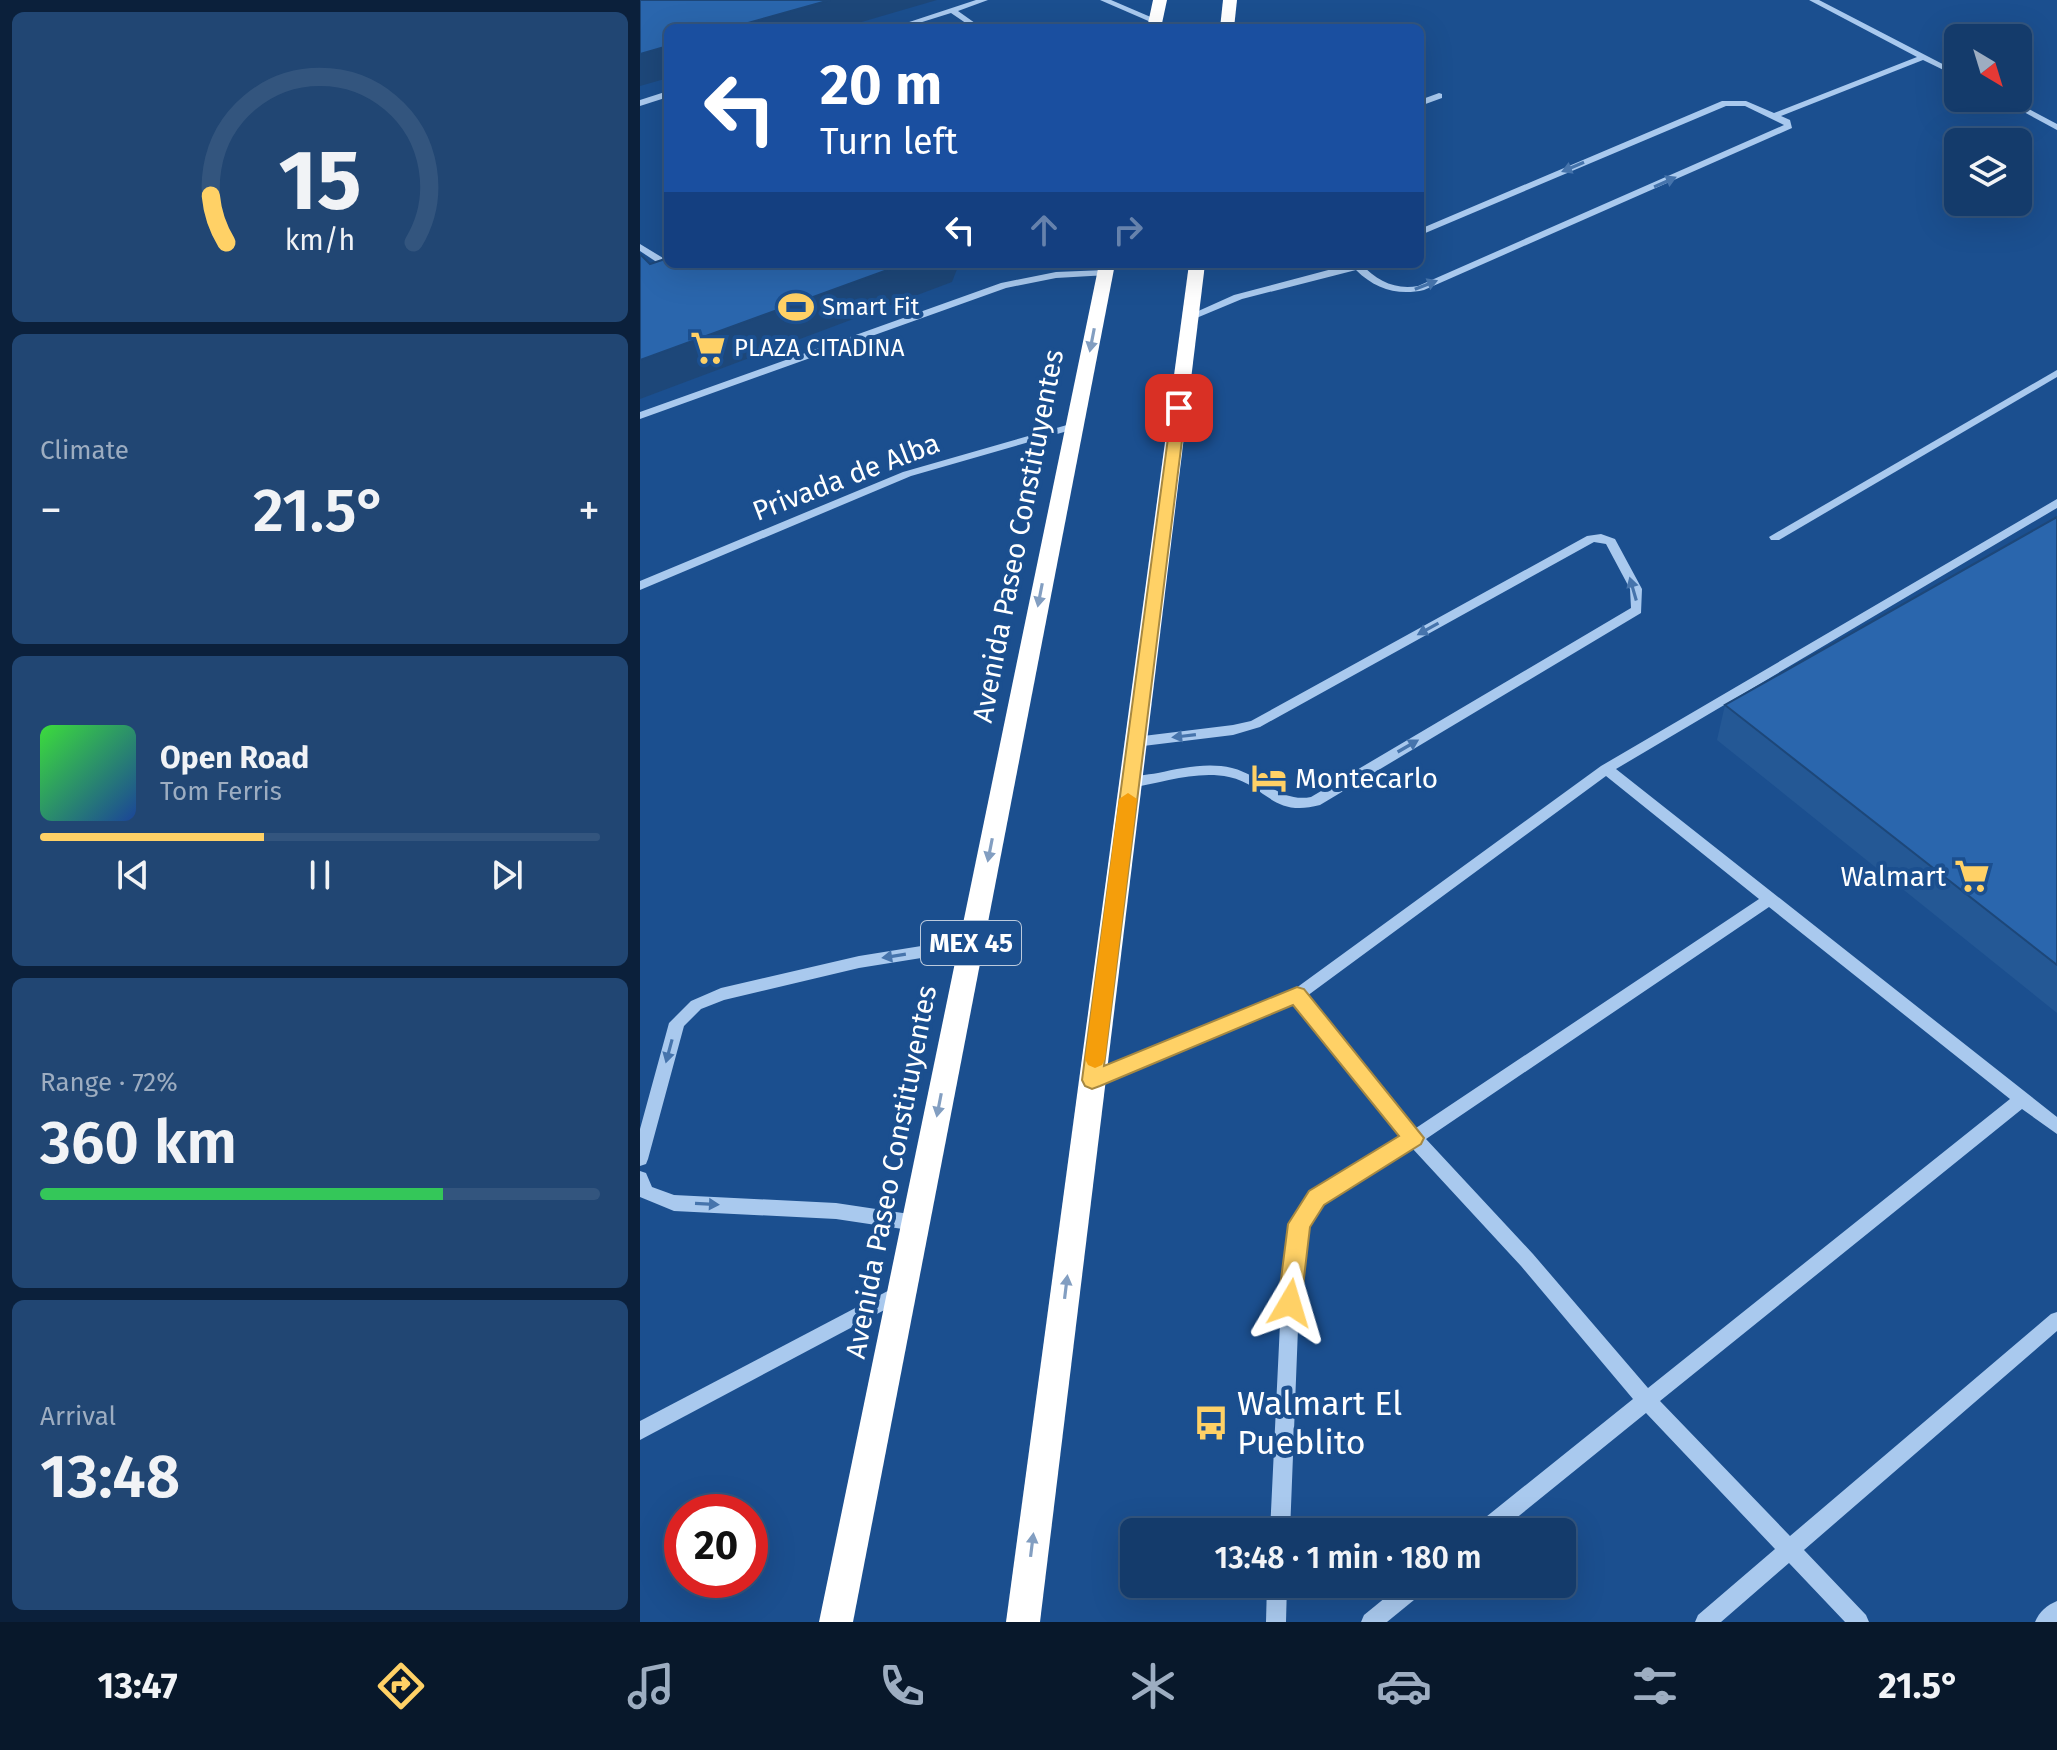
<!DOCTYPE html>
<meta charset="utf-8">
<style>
body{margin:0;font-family:"Fira Sans",sans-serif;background:#214673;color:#f1f3f6;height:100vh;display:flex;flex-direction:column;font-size:30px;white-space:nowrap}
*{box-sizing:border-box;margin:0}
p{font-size:26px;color:#9dadc1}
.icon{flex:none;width:44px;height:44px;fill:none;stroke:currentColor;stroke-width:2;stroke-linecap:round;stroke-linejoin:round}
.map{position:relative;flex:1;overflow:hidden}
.panel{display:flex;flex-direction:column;gap:12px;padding:12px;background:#0b203b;width:640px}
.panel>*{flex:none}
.guide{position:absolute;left:24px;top:24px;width:760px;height:244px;border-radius:12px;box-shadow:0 8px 32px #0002,0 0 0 2px #33557e;background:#1a4fa0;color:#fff;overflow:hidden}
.needle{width:52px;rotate:142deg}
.tools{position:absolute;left:1304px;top:24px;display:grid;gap:16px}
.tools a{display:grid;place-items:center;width:88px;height:88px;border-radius:12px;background:#143b6b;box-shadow:0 8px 32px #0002,0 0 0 2px #33557e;font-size:40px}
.speed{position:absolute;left:24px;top:1494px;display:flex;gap:16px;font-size:40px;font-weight:700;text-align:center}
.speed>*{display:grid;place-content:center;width:104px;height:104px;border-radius:50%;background:#143b6b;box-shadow:0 8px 32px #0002,0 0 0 2px #33557e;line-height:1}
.speed .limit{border:12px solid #d22;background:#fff;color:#111}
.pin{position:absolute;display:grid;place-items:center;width:68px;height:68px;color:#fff;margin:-34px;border-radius:16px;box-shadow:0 4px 12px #0006}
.me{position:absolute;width:88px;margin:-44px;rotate:7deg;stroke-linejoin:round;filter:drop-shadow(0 0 6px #0008)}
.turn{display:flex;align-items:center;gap:28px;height:168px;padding:0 24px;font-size:36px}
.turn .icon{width:104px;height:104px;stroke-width:2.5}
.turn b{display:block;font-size:56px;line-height:68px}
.lanes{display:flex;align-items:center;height:76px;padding:0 24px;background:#0003;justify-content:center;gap:40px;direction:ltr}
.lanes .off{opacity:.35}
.big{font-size:60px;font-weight:600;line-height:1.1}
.panel .tile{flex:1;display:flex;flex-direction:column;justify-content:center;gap:12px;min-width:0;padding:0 28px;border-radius:12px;background:#214673}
.panel .dial{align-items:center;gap:0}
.dial svg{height:208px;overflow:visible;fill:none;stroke:#33557e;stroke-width:7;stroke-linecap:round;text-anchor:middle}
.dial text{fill:#f1f3f6;stroke:none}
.song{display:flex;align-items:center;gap:24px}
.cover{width:96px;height:96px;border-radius:12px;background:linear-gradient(135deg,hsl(120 70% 55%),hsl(220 70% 35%))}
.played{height:8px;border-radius:4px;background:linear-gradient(90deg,#ffd166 40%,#33557e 40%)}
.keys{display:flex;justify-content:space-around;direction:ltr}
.heat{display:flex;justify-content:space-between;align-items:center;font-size:44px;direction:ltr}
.charge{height:12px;border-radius:6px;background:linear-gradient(90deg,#34c759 72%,#33557e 0)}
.trip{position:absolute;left:480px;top:1518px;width:456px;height:80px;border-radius:12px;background:#143b6b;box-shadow:0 8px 32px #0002,0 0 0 2px #33557e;font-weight:600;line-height:80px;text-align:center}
.menu{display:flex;height:128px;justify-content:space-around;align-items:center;background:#08182b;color:#9dadc1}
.menu .icon{width:56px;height:56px}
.menu .current{color:#ffd166}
.menu b{font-size:36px;color:#f1f3f6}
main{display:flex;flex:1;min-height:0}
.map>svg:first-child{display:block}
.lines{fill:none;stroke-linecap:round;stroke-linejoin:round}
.minor{fill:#a9c9ee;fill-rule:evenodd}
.highway{fill:#fff;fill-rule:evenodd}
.wall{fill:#245895}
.shaded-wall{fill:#1d4779}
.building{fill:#2a66ad;stroke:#1d4779;stroke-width:2}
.oneway{fill:#4674ac}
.oneway2{fill:#829ec1}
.route{fill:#ffd166;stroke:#a68842;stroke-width:2}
.slow{fill:#f59e0b}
.labels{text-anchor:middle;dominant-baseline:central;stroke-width:8;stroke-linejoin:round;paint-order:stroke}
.far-poi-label{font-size:24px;fill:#fff;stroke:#1b4f8f;text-anchor:start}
.shield{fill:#1b4f8f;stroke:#bbcadd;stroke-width:2}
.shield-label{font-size:26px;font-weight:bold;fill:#fff}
.street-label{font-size:28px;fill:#fff;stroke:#1b4f8f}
.poi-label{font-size:28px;fill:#fff;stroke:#1b4f8f;text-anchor:start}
.near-poi-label{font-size:34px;fill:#fff;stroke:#1b4f8f;text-anchor:start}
</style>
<main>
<section class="panel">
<div class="tile dial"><svg viewBox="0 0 100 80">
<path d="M14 69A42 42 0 1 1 86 69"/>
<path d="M14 69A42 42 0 0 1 8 51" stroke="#ffd166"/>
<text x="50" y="56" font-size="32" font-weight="700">15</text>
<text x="50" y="72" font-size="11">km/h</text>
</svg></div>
<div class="tile"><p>Climate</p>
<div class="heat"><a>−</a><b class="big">21.5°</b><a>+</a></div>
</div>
<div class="tile">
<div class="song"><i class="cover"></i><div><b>Open Road</b><p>Tom Ferris</p></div></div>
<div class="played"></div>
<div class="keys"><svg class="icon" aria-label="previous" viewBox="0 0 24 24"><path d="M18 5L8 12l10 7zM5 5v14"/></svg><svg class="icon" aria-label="pause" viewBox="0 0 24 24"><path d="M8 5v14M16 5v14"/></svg><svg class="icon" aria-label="next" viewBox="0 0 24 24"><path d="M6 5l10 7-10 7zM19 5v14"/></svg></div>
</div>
<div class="tile"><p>Range · 72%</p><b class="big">360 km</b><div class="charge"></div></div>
<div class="tile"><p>Arrival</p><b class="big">13:48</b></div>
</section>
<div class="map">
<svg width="1417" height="1622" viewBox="0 0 1417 1622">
<rect width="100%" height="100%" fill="#1b4f8f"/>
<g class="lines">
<!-- minor -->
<g class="minor">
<polygon points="336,0 348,0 318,11 342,28 333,28 311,13 263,28 251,28"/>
<polygon points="460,0 471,0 520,21 513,23"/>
<path d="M1169,0H1179L1318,72V77L1283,60L1141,116L1150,120L1152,128L784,290C758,296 735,289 716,270L602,299L554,319L545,317L594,295L711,264H721C737,281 755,290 778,286L1144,125L1105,106H1086L783,234L780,235V229L1082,101H1106L1134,113L1277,57Z"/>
<polygon points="28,91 28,97 0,106 0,100"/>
<polygon points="799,93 802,94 802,98 780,106 780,100"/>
<polygon points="1358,98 1368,98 1417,124 1417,130"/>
<polygon points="0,244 28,261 28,264 39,269 39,273 33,273 0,251"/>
<polygon points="465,270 468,271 468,275 416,278 366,288 0,419 0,412 361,283 416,272"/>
<polygon points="1417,370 1417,377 1139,540 1131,540 1129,537"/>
<polygon points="434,423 438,424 438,428 271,476 0,590 0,581 263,472"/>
<path d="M1417,499V508L976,769L1417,1117V1134L1382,1109L1020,1401L1150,1536L1411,1314L1417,1312V1331L1164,1550L1226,1615L1229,1622H1205L1149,1563L1081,1622H1055L1058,1615L1135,1549L1006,1413L859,1532H833L836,1525L993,1399L881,1266L772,1148L683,1203L668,1226L659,1303L650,1532H630L641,1303L651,1224L671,1193L763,1136L654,1003L452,1087L446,1085L444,1080L446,1075L652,991L961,766ZM966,776L1119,899L776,1128L667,996ZM1129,907L1370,1099L1008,1388L893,1254L786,1139Z"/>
<path d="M961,534L975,539L1002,589L1001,613L680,805C632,818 626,785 589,777C557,770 521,783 490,788L483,783C491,775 507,775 518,773C541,768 568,762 592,768C621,775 640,803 671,797L991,608L990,589L966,544L954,542L620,727L593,735L495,747L488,742L495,737L593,725L611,721L947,536Z"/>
<polygon points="331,938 336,940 339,944 336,948 331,950 219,968 84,1000 61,1009 44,1026 8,1159 6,1164 0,1166 0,1129 29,1023 51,1001 81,988 219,956"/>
<polygon points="0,1171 6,1173 12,1187 34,1195 196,1203 276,1215 282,1218 285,1223 282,1228 276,1231 196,1219 34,1211 0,1197"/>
<polygon points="261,1284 267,1286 270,1292 267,1298 0,1440 0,1421"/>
<polygon points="627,1584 647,1584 646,1622 626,1622"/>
<polygon points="762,1584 788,1584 785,1591 747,1622 721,1622 724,1615"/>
<path d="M1417,1601V1622H1395C1399,1612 1407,1605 1417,1601Z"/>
</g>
<!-- highway -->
<g class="highway">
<polygon points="513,0 527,0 521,28 507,28"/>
<polygon points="583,0 597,0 594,28 580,28"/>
<polygon points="459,264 475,264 213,1622 179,1622"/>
<polygon points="549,264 565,264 400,1622 366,1622"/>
</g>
</g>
<!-- wall -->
<polygon class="wall" points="1417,517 1417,1013 1077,740 1085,705"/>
<!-- shaded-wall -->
<g class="shaded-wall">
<polygon points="190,0 297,0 201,28 90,28"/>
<polygon points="28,46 28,78 0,86 0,54"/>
<polygon points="264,264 319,264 312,282 0,399 0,360"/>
</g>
<!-- building -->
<g class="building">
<polygon points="0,0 190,0 90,28 28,28 28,46 0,54"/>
<polygon points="0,254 10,264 28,258 28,264 264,264 0,360"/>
<polygon points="1417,517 1417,965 1085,705"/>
</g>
<!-- one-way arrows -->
<defs><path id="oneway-solid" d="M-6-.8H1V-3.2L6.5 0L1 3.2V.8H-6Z" transform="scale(2)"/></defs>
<g class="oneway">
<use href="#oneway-solid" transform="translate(933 167) rotate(157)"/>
<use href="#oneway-solid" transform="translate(1025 182) rotate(-24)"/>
<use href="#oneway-solid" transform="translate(786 285) rotate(-21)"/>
<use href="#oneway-solid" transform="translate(993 589) rotate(-106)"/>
<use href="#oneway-solid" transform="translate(788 629) rotate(151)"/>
<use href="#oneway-solid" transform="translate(544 736) rotate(173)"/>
<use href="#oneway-solid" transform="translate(768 746) rotate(-30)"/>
<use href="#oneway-solid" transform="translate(254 956) rotate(171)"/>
<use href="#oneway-solid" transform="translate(29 1051) rotate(105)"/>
<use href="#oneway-solid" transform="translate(67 1204) rotate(3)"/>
</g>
<g class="oneway2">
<use href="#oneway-solid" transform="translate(452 340) rotate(101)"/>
<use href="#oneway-solid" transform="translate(400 595) rotate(101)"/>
<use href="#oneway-solid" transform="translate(350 850) rotate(101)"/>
<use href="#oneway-solid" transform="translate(299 1105) rotate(101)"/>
<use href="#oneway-solid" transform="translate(426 1287) rotate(-83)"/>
<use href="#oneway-solid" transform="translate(392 1545) rotate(-83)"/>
</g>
<!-- route -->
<polygon class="route" points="539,404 546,408 464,1066 657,987 664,989 784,1138 781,1144 684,1205 670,1227 661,1303 658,1311 650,1314 641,1311 638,1303 648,1224 669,1191 759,1136 653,1005 460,1086 452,1089 445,1086 442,1080 532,408"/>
<!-- slow -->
<polygon class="slow" points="488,793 497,799 465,1059 462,1065 455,1068 448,1065 445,1059 479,799"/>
<!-- icons -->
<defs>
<g id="stadium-bare" transform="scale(2.76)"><path d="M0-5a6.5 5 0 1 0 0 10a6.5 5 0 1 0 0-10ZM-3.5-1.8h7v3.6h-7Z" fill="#ffd166" stroke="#1b4f8f" stroke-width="2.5" paint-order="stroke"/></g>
<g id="supermarket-bare" transform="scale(2.76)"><path d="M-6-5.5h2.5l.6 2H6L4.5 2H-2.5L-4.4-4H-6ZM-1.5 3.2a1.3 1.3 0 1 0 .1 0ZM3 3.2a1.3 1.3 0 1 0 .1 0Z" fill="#ffd166" stroke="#1b4f8f" stroke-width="2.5" paint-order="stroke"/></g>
<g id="hotel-bare" transform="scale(2.76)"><path d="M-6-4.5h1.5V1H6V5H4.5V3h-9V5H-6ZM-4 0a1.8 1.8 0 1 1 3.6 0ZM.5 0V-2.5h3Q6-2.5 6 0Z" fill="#ffd166" stroke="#1b4f8f" stroke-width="2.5" paint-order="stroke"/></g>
<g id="bus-bare" transform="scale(2.76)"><path d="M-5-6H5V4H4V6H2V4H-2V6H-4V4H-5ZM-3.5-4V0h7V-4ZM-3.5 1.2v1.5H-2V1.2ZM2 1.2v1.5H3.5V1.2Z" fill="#ffd166" stroke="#1b4f8f" stroke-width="2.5" paint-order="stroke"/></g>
</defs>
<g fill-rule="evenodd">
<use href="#stadium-bare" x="156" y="307"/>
<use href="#supermarket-bare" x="68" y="348"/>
<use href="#hotel-bare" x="629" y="778"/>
<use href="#supermarket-bare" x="1332" y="876"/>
<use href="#bus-bare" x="571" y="1423"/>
</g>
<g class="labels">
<!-- far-poi labels -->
<g class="far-poi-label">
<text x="182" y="307">Smart Fit</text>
<text x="94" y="348">PLAZA CITADINA</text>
</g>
<!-- shield labels -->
<rect class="shield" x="281" y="921" width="100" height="44" rx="6"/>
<g class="shield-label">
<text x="331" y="943">MEX 45</text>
</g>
<!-- street labels -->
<g class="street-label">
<text transform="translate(206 477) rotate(-21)">Privada de Alba</text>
<text transform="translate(378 536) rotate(-79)">Avenida Paseo Constituyentes</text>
<text transform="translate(251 1172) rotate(-79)">Avenida Paseo Constituyentes</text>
</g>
<!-- poi labels -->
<g class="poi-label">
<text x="655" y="778">Montecarlo</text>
<text x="1306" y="876" text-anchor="end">Walmart</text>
</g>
<!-- near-poi labels -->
<g class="near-poi-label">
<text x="597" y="1403">Walmart El<tspan x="597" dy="39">Pueblito</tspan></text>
</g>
</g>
</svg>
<div class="tools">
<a><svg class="needle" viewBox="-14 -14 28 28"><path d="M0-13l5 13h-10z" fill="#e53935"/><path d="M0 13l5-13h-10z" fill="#9dadc1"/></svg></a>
<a><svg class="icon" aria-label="layers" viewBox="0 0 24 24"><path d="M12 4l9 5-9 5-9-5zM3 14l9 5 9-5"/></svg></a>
</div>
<div class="speed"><div class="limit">20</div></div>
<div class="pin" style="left:539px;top:408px;background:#d93025"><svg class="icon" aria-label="arrive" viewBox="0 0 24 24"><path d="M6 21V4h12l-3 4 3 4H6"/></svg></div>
<svg class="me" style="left:650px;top:1303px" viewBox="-20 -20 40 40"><path d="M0-17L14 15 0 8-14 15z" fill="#ffd166" stroke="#fff" stroke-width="4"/></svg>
<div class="trip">13:48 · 1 min · 180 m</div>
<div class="guide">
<div class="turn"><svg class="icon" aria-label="left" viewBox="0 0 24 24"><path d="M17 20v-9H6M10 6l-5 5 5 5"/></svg><div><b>20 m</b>Turn left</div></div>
<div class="lanes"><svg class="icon" aria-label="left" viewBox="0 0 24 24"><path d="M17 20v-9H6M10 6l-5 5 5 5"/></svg><svg class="icon off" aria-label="ahead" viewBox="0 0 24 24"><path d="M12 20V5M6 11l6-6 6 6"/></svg><svg class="icon off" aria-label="right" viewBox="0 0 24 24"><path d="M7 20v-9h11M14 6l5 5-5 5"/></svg></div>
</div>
</div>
</main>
<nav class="menu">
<b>13:47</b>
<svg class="icon current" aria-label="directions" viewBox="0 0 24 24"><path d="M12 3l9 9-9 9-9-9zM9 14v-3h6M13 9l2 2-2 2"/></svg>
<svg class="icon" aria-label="music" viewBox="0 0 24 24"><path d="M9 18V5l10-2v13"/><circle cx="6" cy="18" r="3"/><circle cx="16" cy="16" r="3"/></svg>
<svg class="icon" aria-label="phone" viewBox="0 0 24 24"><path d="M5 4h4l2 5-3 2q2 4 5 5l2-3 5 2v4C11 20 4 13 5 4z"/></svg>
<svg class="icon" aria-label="climate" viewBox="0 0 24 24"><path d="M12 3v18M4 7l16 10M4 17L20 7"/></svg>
<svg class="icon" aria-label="car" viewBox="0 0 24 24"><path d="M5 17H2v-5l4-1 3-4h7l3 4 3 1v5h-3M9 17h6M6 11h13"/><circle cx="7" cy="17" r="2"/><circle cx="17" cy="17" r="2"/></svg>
<svg class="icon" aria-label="filters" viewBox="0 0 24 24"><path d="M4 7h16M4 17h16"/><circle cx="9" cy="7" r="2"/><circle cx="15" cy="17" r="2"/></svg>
<b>21.5°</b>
</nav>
